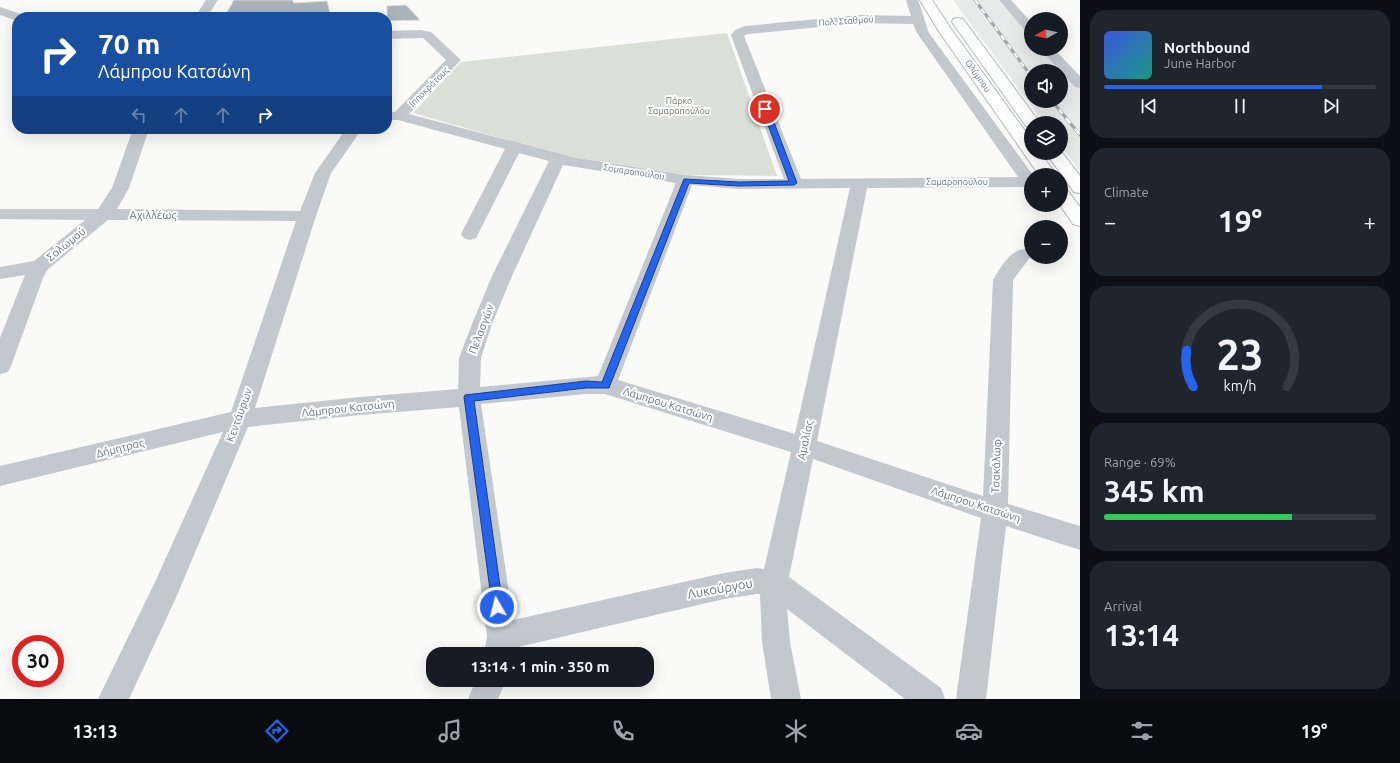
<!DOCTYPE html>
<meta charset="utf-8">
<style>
body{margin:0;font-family:Ubuntu,sans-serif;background:#20242c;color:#f1f3f6;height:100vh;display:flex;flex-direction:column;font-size:15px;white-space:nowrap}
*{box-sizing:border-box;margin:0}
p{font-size:13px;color:#9ea1a6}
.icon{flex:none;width:22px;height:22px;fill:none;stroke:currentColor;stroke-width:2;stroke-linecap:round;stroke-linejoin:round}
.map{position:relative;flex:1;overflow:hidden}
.panel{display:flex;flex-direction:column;gap:10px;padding:10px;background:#0d0f14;width:320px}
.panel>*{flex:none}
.hud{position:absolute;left:12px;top:12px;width:380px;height:122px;border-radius:16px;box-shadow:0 4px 16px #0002;background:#1a4fa0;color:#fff;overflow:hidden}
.needle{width:26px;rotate:262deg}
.fabs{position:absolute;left:1024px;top:12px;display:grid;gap:8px}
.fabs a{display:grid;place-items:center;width:44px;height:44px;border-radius:50%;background:#171b24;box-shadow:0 4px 16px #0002;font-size:20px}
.speed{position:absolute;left:12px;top:635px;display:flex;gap:8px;font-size:20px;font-weight:700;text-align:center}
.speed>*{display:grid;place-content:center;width:52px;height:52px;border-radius:50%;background:#171b24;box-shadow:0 4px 16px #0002;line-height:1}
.speed .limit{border:6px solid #d22;background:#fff;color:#111}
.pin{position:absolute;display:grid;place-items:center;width:34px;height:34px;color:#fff;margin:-17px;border:2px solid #fff;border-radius:50%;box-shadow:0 1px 4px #0007}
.me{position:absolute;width:44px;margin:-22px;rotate:352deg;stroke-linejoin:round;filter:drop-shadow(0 0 3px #0008)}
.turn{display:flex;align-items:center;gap:14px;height:84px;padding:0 20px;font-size:18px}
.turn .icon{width:52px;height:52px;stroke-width:2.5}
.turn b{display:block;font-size:28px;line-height:34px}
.lanes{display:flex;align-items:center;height:38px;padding:0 20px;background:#0003;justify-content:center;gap:20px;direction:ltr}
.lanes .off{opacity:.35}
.big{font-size:30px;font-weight:700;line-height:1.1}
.panel .tile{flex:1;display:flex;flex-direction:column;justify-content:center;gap:6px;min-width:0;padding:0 14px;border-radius:16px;background:#20242c}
.panel .dial{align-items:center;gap:0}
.dial svg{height:104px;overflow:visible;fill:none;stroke:#363941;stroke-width:7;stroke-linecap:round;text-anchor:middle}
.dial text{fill:#f1f3f6;stroke:none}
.song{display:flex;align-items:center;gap:12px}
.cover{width:48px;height:48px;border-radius:6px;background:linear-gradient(135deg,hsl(230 70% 55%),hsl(170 70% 35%))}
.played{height:4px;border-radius:2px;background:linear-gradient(90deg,#2563eb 80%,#363941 80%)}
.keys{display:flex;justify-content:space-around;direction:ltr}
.heat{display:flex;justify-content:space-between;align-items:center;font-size:22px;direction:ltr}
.charge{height:6px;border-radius:3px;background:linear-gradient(90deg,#34c759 69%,#363941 0)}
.trip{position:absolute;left:426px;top:647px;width:228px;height:40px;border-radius:16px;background:#171b24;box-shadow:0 4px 16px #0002;font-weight:700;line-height:40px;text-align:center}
.dock{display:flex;height:64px;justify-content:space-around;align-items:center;background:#090b0e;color:#9ea1a6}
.dock .icon{width:28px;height:28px}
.dock .current{color:#2563eb}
.dock b{font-size:18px;color:#f1f3f6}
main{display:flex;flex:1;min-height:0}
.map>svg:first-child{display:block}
.built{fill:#e8e9e9;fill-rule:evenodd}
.green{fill:#dadfd7}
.building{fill:#aab3b9;stroke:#dcdcda}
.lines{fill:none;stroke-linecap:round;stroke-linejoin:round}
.major-casing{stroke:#b5babe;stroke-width:2}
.minor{fill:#c3c8cc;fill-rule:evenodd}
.major{fill:#fff;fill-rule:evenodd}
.rail-far1-casing{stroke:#a2aab0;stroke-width:3}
.rail-casing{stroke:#a2aab0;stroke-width:3.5}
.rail-far1{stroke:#fff;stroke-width:2;stroke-dasharray:5.5;stroke-linecap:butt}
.rail{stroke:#fff;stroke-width:2.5;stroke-dasharray:7;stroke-linecap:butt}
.route{fill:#2563eb;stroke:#184099}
.labels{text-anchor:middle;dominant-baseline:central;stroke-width:4;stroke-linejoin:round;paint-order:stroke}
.far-street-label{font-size:9px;fill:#657683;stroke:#fff}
.far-park-label{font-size:9px;fill:#687a64;stroke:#fff}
.street-label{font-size:11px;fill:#657683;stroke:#fff}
.near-street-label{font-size:13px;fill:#657683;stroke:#fff}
</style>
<main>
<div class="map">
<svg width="1080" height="699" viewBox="0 0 1080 699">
<rect width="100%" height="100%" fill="#fafaf8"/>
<!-- built -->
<path class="built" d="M953,0H998L1031,37V49H1041L1080,89V171L1061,146V123H1044ZM1031,71H1061V101H1031Z"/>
<!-- green -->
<polygon class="green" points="727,33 777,176 688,175 560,155 413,113 461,62"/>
<!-- building -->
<g class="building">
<polygon points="234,0 292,0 294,3 327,1 331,17 224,17"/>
<polygon points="406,5 420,20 387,21 387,6"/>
</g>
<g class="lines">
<!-- major casing -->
<g class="major-casing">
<g id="major">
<polygon points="920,0 932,0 951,29 1031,139 1031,153 1040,153 1057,175 1039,175 938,30"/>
<polygon points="958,18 963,19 1040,123 1031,123 1031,127 1026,126 952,22 953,19"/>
<polygon points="1061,151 1080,176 1080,193 1074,192 1046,153 1061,153"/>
<polygon points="1061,189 1067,190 1080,207 1080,226 1073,224 1060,205"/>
</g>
</g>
<!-- minor -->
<g class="minor">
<polygon points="206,0 218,0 207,17 195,17"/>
<path d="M906,0H918L929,33L1033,175H1031V187L867,188L817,441L983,496L993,280C1001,267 1012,245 1030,250L1031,256L1013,280L1008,504L1080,526V550L1006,526L986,699H956L981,518L813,459L789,577L941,688L945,699H905L787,609L790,642L801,699H771L762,642L760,594H757L724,599L514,648V654H484L487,637L459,407L360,415L248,427L175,600L129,699H98L155,582L223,432L0,486V466L231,412L296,221L108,220L47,270L43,278L11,366L8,372L0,374V338L25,275L0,279V267L34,261L85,220L0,219V209H98L112,188L133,129H149L129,188L117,209L300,211L315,173L346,129H362L331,173L316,216L255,408L360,397L458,389L459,358L472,324L492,276L549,161L519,153L476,238L470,240L464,238L461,234L505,149L398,120H387V112H395L446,60L423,38L387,39V31L421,30L431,32L461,60L409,114L572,157L686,175L739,179H784L731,35L735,30L745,26L860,15L911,16ZM860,23L913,24L917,33L1018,177L801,179L744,36L748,34ZM563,165L676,183L598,376L480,387L481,358L492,324L512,276ZM692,185L739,189L850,188L795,434L618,380ZM586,394H605L791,452L764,569L757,568L724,573L513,620L481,404Z"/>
<polygon points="999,0 1011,0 1031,22 1031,34 1027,33"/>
<polygon points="0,7 21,14 23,17 17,17 17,21 0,15"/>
<polygon points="1040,49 1054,49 1080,76 1080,88 1075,87"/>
<polygon points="476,680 506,680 498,699 468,699"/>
</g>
<!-- major -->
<use href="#major" class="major"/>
<!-- rail-far1 casing -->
<g class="rail-far1-casing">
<g id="rail-far1">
<polyline points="975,0 1031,76"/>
<polyline points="1052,101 1067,119"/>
</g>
</g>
<!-- rail casing -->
<g class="rail-casing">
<polyline id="rail" points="1066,118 1080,135"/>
</g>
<!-- rail-far1 -->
<use href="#rail-far1" class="rail-far1"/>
<!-- rail -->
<use href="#rail" class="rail"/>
</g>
<!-- route -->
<polygon class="route" points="765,107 769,109 797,183 794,185 739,186 689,183 609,388 586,388 474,401 503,607 501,612 497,613 493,612 464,397 465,395 586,381 602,382 684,179 739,182 789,181 762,109"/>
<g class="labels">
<!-- far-street labels -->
<g class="far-street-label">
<text transform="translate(846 21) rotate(-4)">Πολ. Σταθμού</text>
<text transform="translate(978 76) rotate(55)">Ολύμπου</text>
<text transform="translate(429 87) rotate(-45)">Ιπποκράτους</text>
<text transform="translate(634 172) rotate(9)">Σαμαροπούλου</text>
<text x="957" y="182">Σαμαροπούλου</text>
</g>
<!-- far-park labels -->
<g class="far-park-label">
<text x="679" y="101">Πάρκο<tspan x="679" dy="10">Σαμαροπούλου</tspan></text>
</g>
<!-- street labels -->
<g class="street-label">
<text x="153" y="215">Αχιλλέως</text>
<text transform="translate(66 244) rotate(-39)">Σολωμού</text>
<text transform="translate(481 329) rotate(-69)">Πελασγών</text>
<text transform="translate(668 404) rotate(17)">Λάμπρου Κατσώνη</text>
<text transform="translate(348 408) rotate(-6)">Λάμπρου Κατσώνη</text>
<text transform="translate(239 415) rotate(-70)">Κεντάυρων</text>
<text transform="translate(805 440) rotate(-78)">Αμαλίας</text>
<text transform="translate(120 448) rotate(-14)">Δήμητρας</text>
<text transform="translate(996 466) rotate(-88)">Τσακάλωφ</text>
<text transform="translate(976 504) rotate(18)">Λάμπρου Κατσώνη</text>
</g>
<!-- near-street labels -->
<g class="near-street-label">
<text transform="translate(720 588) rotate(-10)">Λυκούργου</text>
</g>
</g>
</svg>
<div class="fabs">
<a><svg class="needle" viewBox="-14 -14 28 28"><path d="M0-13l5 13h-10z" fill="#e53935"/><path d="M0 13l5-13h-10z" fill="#9ea1a6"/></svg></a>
<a><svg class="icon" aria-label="sound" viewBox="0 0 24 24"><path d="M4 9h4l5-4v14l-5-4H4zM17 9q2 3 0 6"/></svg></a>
<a><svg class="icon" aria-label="layers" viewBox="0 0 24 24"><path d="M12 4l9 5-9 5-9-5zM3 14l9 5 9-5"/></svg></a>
<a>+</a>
<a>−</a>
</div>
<div class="speed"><div class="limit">30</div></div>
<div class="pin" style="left:765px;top:109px;background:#d93025"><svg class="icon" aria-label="arrive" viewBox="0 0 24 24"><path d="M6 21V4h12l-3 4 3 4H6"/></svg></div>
<svg class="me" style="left:497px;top:607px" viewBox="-20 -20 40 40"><circle r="17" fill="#2563eb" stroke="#fff" stroke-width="3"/><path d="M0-11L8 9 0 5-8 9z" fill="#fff"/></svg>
<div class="trip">13:14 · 1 min · 350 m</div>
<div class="hud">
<div class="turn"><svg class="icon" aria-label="right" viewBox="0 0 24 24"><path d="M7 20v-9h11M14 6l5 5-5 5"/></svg><div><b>70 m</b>Λάμπρου Κατσώνη</div></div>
<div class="lanes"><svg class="icon off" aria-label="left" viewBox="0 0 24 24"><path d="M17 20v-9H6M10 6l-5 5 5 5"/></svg><svg class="icon off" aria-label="ahead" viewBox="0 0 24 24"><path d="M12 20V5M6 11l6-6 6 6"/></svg><svg class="icon off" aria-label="ahead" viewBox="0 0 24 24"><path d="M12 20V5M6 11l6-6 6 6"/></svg><svg class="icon" aria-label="right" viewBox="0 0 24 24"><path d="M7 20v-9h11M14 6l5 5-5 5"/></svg></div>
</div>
</div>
<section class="panel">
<div class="tile">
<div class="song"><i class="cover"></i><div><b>Northbound</b><p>June Harbor</p></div></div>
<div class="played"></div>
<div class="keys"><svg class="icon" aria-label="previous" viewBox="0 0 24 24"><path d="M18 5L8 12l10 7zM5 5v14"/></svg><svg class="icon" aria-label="pause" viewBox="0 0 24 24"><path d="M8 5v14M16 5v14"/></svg><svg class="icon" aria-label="next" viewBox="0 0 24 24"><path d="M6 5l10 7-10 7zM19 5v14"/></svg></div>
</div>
<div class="tile"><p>Climate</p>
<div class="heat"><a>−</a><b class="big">19°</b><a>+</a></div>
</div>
<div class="tile dial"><svg viewBox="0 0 100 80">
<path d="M14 69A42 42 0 1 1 86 69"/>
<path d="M14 69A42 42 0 0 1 9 41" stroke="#2563eb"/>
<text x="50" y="56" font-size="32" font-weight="700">23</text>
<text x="50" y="72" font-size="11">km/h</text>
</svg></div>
<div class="tile"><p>Range · 69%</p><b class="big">345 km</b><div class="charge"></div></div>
<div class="tile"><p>Arrival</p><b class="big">13:14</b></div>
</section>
</main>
<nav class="dock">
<b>13:13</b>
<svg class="icon current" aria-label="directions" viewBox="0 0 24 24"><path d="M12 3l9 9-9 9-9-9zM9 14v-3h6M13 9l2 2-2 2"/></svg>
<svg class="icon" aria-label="music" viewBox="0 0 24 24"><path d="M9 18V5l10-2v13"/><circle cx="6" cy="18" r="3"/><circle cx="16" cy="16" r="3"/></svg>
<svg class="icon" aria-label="phone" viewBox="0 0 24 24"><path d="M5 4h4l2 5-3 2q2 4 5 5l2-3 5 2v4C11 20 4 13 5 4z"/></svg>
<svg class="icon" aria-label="climate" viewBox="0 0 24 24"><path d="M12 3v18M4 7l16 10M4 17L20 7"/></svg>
<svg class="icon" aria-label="car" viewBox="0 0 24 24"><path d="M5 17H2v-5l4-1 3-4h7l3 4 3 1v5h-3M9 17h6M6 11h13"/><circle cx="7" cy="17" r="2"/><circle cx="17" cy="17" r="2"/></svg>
<svg class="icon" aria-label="filters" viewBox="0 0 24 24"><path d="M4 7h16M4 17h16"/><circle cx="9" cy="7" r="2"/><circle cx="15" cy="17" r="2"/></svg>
<b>19°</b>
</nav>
